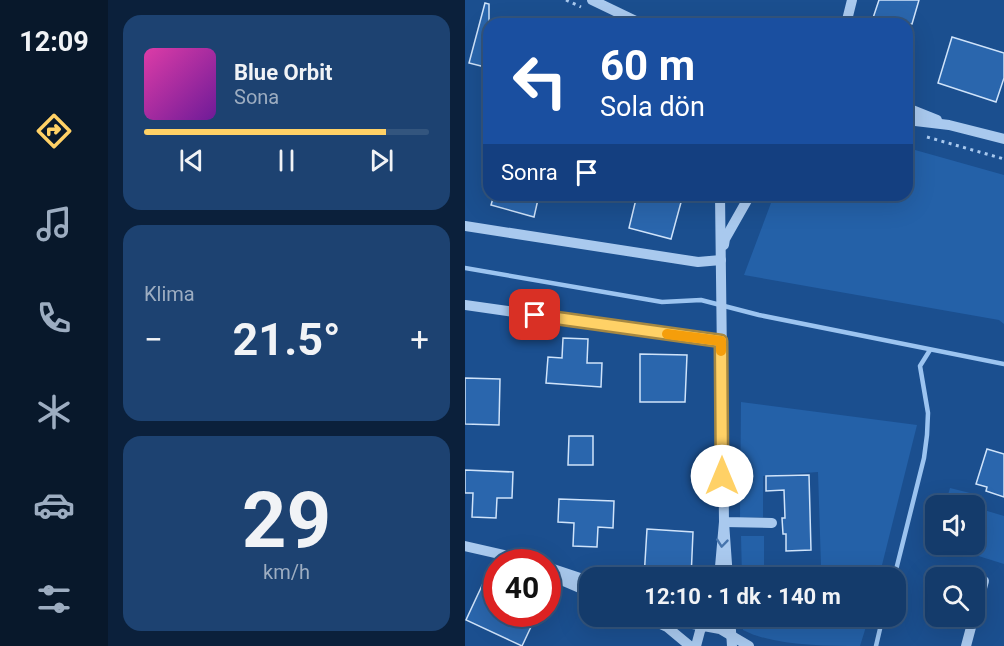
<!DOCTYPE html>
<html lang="tr">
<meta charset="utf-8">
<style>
body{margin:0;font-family:Roboto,sans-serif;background:#1d4271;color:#f1f3f6;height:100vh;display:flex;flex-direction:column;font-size:22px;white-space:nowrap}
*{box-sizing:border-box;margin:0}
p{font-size:20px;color:#9dadc1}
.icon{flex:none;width:33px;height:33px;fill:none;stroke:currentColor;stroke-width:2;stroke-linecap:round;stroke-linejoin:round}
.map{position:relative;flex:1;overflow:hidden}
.details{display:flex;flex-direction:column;gap:15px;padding:15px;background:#0b203b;width:357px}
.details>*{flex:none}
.guide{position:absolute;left:18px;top:18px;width:430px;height:183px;border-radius:18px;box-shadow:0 6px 24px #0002,0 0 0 2px #33557e;background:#1a4fa0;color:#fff;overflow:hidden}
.fabs{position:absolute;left:460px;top:495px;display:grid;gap:12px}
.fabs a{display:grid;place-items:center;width:60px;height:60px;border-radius:12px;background:#143b6b;box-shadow:0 6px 24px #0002,0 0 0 2px #33557e;font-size:30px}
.speed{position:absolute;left:18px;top:549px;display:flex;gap:12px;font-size:30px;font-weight:700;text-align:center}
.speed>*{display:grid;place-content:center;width:78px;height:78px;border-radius:50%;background:#143b6b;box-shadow:0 6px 24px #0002,0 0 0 2px #33557e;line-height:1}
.speed .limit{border:9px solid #d22;background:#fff;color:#111}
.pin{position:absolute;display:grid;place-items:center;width:51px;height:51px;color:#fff;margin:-26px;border-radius:12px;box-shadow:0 3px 9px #0006}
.me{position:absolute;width:66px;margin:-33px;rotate:0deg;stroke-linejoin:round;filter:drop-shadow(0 0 4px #0008)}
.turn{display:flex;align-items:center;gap:21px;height:126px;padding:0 18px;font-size:27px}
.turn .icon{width:78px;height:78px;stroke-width:2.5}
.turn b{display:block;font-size:42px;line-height:51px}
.then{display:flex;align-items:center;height:57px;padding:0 18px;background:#0003;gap:12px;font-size:22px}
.big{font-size:45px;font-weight:700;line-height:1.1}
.details .tile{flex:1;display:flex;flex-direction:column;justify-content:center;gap:9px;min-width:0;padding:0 21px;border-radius:18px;background:#1d4271}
.details .dial{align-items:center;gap:0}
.dial b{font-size:78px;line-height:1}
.song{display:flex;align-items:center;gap:18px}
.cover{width:72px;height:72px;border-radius:9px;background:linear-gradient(135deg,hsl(320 70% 55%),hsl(280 70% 35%))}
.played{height:6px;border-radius:3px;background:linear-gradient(90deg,#ffd166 85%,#33557e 85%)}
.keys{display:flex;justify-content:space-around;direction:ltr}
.heat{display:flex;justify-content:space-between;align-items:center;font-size:33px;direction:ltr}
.trip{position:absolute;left:114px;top:567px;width:327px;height:60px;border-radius:18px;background:#143b6b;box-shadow:0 6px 24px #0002,0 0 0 2px #33557e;font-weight:700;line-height:60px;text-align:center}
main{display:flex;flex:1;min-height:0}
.menu{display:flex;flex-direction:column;width:108px;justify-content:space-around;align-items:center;background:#08182b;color:#9dadc1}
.menu .icon{width:42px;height:42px}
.menu .current{color:#ffd166}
.menu b{font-size:27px;color:#f1f3f6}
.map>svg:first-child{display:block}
.green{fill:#2461a8}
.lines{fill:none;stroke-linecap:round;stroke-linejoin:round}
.stream{stroke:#9cc4f0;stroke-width:4.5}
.building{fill:#2a66ad;stroke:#cfe3fa;stroke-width:1.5}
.path{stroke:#a9c9ee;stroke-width:3;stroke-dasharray:3 4.5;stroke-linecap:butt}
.minor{stroke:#a9c9ee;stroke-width:10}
.oneway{stroke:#4674ac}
.route-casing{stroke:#a68842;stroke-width:15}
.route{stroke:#ffd166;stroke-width:10}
.slow{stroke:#f59e0b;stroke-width:10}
</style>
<main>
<nav class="menu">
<b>12:09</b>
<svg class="icon current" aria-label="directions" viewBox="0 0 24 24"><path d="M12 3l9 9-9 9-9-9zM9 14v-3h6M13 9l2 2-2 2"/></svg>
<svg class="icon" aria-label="music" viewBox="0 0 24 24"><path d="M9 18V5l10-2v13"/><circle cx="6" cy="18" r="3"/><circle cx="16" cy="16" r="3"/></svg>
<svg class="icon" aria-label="phone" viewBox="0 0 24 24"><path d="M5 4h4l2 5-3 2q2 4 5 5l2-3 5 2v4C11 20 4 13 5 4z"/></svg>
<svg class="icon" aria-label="climate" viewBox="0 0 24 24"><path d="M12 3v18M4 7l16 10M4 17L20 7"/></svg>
<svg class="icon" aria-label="car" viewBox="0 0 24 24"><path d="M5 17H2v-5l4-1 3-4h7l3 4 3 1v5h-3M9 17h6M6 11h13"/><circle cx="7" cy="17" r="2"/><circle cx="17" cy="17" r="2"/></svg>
<svg class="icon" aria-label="filters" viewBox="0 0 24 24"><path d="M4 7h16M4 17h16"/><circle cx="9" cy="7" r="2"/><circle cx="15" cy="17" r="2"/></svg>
</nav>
<section class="details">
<div class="tile">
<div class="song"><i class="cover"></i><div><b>Blue Orbit</b><p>Sona</p></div></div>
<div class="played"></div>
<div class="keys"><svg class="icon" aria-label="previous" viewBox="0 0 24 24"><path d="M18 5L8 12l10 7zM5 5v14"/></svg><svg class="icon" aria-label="pause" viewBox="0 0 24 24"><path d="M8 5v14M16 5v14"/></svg><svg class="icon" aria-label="next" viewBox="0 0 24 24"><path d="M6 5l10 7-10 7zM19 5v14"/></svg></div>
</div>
<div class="tile"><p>Klima</p>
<div class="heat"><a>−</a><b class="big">21.5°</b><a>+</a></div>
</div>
<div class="tile dial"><b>29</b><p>km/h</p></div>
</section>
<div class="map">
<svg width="539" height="646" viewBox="0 0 539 646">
<rect width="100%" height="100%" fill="#1b4f8f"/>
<!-- green -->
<g class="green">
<polygon points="443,148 539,175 539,324 534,320 279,275 309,195 442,195"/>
<polygon points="276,402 452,425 414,577 277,577 276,536 299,536 299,566 356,565 353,472 298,476 298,517 275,518"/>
<polygon points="485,488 517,496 510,523 510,506 480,505"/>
<polygon points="519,510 539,516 539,564 507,554"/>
<path d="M277,617V616L404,617L395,646C359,646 309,646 278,630Z"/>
</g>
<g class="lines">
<!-- stream -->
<g class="stream">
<polyline points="0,268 197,302 236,300 294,315 539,364"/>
<polyline points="429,578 459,458 462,435 463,413 455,366 465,350"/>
<polyline points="411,646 418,616"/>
</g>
</g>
<!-- building -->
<g class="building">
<polygon points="414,0 454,0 447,24 406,24"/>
<polygon points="20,3 24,4 24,68 4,63"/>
<polygon points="487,37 539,53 539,78 531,102 473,83"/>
<polygon points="29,195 74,195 69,217 26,205"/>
<polygon points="172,195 218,195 206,239 164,228"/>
<polygon points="98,338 123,339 122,363 137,363 136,387 81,383 83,357 97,358"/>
<polygon points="175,354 222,355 220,402 175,402"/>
<polygon points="0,378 35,379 34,425 0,424"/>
<polygon points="104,436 128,436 128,465 103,465"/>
<polygon points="522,449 539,454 539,497 521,491 522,487 511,484"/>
<polygon points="0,470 48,472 47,498 32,498 31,518 7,517 8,493 0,493"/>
<polygon points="344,475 346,550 321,551 321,534 318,534 317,518 320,518 319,490 301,491 301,476"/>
<polygon points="94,499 149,501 148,528 133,527 132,547 108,546 109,523 93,522"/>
<polygon points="182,529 228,532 226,578 179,578"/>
<polygon points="21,577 32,582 32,614 72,614 57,646 1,620"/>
</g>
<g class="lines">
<!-- path -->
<g class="path">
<polyline points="101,0 116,7"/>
<polyline points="462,137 539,159"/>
</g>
<!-- minor -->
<g class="minor">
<polyline points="127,0 177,24"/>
<polyline points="381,24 387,0"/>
<polyline points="442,108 472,120"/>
<polyline points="442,120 484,125 539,139"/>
<polyline points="255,195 259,522 307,523"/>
<polyline points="0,226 233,262 256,260"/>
<polyline points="259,245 260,239 285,195"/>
<polyline points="0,305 256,341"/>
<polyline points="0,546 69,562"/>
<polyline points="82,567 124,581"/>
<polyline points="82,574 124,592"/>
<polyline points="254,578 259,522 263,578"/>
<polyline points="510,614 519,581"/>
<polyline points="178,616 202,627 225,646"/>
<polyline points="206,616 217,622 255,629 284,646"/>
<polyline points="265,616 267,646"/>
<polyline points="231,646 235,631 243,616"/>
<polyline points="501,646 509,616"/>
</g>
</g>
<!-- one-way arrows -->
<defs><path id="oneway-chevron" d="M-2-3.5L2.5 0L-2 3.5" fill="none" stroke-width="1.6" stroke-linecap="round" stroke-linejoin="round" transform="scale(1.5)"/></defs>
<use class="oneway" href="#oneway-chevron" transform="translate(257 543) rotate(96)"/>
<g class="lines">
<!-- route casing -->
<g class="route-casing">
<polyline id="route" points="70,315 256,341 257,476"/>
</g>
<!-- route -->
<use href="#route" class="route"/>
<!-- slow -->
<polyline class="slow" points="202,334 256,341 256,351"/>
</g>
</svg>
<div class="fabs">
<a><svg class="icon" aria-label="sound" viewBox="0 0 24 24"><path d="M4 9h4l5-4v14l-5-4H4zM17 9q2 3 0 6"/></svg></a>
<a><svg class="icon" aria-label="search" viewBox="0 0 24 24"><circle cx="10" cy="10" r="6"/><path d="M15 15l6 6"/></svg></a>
</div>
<div class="speed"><div class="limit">40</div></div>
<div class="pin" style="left:70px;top:315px;background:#d93025"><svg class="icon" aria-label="arrive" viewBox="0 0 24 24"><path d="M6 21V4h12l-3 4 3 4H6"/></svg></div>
<svg class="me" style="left:257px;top:476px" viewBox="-20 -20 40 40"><circle r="19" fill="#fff"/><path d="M0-13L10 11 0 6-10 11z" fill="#ffd166"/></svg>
<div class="trip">12:10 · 1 dk · 140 m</div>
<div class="guide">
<div class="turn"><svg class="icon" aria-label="left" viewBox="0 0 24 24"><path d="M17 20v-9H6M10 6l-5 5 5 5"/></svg><div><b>60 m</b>Sola dön</div></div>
<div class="then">Sonra<svg class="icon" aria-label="arrive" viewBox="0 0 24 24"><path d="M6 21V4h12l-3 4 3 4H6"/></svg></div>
</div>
</div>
</main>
